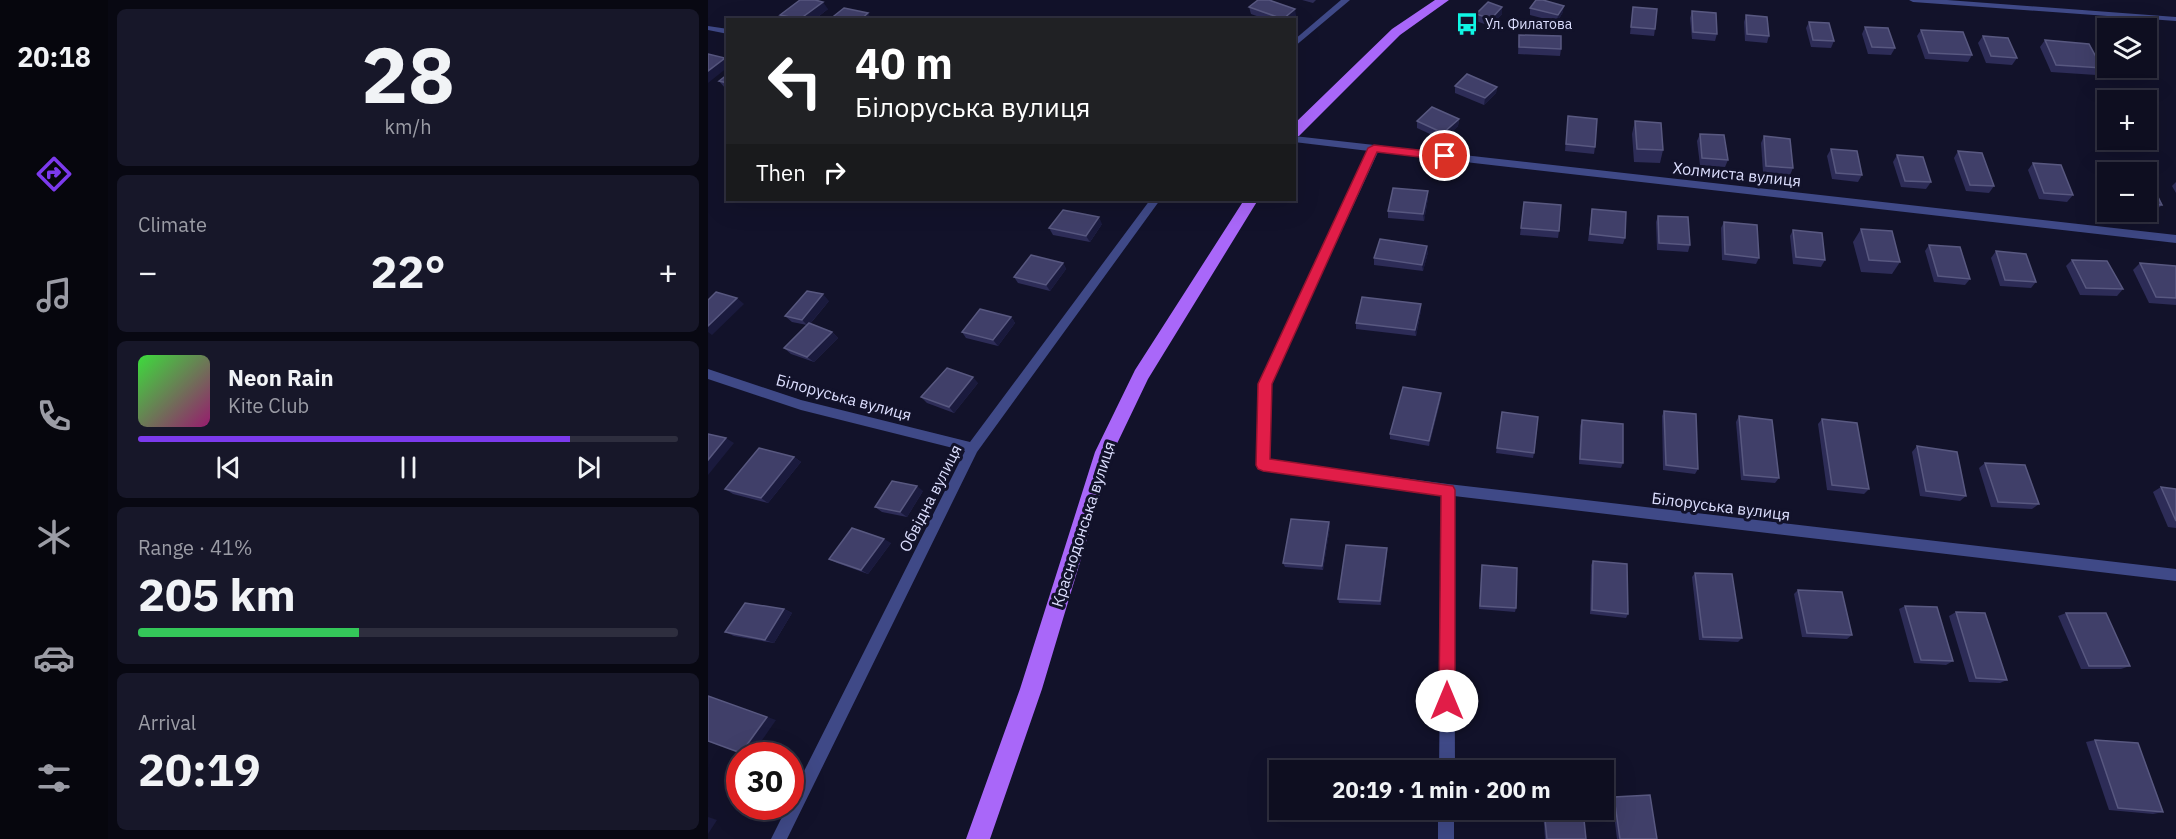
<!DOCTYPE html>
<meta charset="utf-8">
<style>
body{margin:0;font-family:"IBM Plex Sans",sans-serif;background:#171729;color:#f1f3f6;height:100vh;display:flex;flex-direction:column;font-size:22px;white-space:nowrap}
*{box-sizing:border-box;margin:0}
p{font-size:20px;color:#9b9ca5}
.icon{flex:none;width:33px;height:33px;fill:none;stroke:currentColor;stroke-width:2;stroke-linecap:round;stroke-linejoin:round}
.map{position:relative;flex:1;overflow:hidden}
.sheet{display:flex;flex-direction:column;gap:9px;padding:9px;background:#080812;width:600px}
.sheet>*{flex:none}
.top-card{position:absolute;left:18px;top:18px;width:570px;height:183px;border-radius:0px;box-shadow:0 6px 24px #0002,0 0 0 2px #2e2e3e;background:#202124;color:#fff;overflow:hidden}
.fabs{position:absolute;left:1389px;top:18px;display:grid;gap:12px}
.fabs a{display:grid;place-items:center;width:60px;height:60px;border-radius:0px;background:#0e0e20;box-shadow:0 6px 24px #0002,0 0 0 2px #2e2e3e;font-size:30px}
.speed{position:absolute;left:18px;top:742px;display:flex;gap:12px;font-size:30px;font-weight:700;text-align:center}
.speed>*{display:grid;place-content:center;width:78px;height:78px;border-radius:50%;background:#0e0e20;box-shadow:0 6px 24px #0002,0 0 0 2px #2e2e3e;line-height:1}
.speed .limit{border:9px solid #d22;background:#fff;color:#111}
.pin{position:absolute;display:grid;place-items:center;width:51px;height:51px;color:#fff;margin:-26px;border:3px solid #fff;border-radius:50%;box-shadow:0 2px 6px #0007}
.me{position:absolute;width:66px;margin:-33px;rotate:0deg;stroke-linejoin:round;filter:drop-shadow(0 0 4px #0008)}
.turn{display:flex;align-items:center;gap:21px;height:126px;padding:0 30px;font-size:27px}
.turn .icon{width:78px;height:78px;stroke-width:2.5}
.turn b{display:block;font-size:42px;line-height:51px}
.then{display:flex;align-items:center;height:57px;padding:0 30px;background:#0003;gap:12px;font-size:22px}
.big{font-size:45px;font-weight:700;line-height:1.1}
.sheet .card{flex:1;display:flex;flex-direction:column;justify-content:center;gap:9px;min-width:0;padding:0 21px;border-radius:9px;background:#171729}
.sheet .dial{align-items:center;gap:0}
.dial b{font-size:78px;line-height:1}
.song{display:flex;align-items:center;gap:18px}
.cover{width:72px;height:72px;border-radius:9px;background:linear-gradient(135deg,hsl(120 70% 55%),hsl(320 70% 35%))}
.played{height:6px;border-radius:3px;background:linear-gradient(90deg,#7c3aed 80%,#2e2e3e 80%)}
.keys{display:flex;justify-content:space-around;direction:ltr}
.heat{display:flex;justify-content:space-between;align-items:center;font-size:33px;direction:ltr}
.charge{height:9px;border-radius:4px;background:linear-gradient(90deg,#34c759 41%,#2e2e3e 0)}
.trip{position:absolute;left:561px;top:760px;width:345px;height:60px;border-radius:0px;background:#0e0e20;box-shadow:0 6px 24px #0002,0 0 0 2px #2e2e3e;font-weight:700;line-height:60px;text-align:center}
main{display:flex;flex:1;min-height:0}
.menu{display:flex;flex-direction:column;width:108px;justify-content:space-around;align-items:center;background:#06060d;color:#9b9ca5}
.menu .icon{width:42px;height:42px}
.menu .on{color:#7c3aed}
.menu b{font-size:27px;color:#f1f3f6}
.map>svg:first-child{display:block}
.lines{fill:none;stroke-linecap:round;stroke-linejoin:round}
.street{fill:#3f4987;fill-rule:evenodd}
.primary{fill:#a967f9;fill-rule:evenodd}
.wall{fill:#2d2c57}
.shaded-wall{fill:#1a1a3d}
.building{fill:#403f69;stroke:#585880;stroke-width:1.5}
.route{fill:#e11d48;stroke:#92132f;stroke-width:1.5}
.labels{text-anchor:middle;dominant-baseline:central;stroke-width:6;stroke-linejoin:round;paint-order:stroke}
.far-poi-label{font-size:14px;fill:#dcdefe;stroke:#12122a;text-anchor:start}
.street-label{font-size:16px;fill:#dcdefe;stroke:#12122a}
</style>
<main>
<nav class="menu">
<b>20:18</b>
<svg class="icon on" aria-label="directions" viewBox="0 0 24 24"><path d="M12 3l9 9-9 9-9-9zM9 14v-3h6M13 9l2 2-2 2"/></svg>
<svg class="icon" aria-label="music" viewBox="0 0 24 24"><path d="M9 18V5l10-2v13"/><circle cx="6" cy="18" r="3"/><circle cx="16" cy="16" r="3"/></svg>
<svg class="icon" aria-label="phone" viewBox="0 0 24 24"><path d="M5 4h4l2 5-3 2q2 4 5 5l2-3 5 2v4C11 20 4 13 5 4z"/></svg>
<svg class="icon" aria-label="climate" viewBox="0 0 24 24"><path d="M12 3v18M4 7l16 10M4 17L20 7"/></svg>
<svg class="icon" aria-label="car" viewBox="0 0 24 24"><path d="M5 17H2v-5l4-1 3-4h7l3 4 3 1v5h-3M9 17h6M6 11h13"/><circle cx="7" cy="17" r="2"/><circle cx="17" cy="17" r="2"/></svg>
<svg class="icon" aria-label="filters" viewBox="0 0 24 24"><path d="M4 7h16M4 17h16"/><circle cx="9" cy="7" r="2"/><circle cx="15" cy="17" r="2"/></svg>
</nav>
<section class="sheet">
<div class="card dial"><b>28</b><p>km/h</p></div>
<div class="card"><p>Climate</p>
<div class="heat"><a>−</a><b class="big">22°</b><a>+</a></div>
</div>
<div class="card">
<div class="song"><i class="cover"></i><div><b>Neon Rain</b><p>Kite Club</p></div></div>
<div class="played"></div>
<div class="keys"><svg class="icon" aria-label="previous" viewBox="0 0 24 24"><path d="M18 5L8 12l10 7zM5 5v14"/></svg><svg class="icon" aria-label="pause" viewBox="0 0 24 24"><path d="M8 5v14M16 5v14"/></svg><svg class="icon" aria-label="next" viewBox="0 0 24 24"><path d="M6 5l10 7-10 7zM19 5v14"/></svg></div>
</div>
<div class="card"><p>Range · 41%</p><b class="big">205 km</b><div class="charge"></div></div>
<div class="card"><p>Arrival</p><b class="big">20:19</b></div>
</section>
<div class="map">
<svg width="1468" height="839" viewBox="0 0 1468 839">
<rect width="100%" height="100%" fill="#12122a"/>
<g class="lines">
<!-- street -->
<g class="street">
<polygon points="633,0 642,0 586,47 586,40"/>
<polygon points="1201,0 1239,0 1468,17 1468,21 1205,2"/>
<polygon points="0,26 20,29 20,34 0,30"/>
<polygon points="586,136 1468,235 1468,243 670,152 563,384 561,460 740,484 1468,569 1468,581 746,496 747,771 731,771 734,495 555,470 551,469 549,465 551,384 661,151 586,142"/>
<polygon points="442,200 452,200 269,452 79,839 63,839 79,807 82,807 82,799 257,451 93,410 0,379 0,369 93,400 262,442"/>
<rect x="730" y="810" width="16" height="29"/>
</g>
<!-- primary -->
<g class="primary">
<polygon points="727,0 741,0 692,35 591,136 586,137 586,124 684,29"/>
<polygon points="536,200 550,200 440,379 405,452 334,689 282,839 258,839 312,689 387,452 427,370"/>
</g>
</g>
<!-- wall -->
<g class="wall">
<polygon points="594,0 608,0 605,3"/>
<polygon points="541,7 588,15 583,20 560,20 543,14"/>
<polygon points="925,7 947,29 946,36 922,34"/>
<polygon points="822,8 855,12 849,22 822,15"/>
<polygon points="120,9 106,20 76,20 72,15"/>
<polygon points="984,11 1009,34 1007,41 984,39 982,18"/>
<polygon points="768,14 794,14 782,26 768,21"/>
<polygon points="1038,15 1061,36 1059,43 1037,41 1036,22"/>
<polygon points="1101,22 1126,41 1123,48 1103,47 1098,28"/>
<polygon points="1157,27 1187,48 1183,55 1160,54 1154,34"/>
<polygon points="1213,30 1264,55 1260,62 1217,59 1209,36"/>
<polygon points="811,35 853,49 852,56 810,54"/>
<polygon points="1275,36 1309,58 1304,65 1278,63 1270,43"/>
<polygon points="1337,40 1394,68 1388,75 1343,72 1332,47"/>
<polygon points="1400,46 1400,64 1394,53"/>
<polygon points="1402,68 1438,68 1442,72 1437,79 1406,77"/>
<polygon points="20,74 20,88 17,88 11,81"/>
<polygon points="747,86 789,87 788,93 776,105 747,93"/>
<polygon points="860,116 887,147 886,154 857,151"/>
<polygon points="751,119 750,126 735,140 709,128 709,121"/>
<polygon points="927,121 955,150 952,163 926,162 924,134"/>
<polygon points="992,134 1020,160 1017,167 992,165 989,141"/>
<polygon points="1056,136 1085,168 1082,175 1055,172 1053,143"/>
<polygon points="1123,149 1154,175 1150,182 1124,179 1119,156"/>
<polygon points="1250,151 1286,186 1281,193 1258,191 1246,158"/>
<polygon points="1189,155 1223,182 1218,189 1193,187 1185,162"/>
<polygon points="1325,163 1365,195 1359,202 1331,199 1320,170"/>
<polygon points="1468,182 1468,193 1464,186"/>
<polygon points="1438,183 1454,205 1447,211 1438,211"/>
<polygon points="720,198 716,221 680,218 680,211"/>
<polygon points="816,202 851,231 850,238 812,235"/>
<polygon points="884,209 917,238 915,244 880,241"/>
<polygon points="950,216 982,245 980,252 949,250 948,222"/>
<polygon points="1016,222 1051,258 1048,264 1014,260 1013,228"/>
<polygon points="394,224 382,242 345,235 341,228"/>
<polygon points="1153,229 1192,262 1184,274 1153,272 1145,242"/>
<polygon points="1085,230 1117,260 1113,267 1085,264 1082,236"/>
<polygon points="1221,245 1262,279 1257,285 1226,282 1217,251"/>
<polygon points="1288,251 1328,282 1323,288 1292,286 1283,258"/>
<polygon points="720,252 715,271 666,265 666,258"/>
<polygon points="1364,260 1415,289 1409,296 1372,295 1358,266"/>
<polygon points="355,263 358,269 342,291 310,283 306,277"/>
<polygon points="1432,263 1468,266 1468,305 1441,303 1425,270"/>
<polygon points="121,301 102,324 124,332 130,338 106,362 83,354 76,348 99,325 84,322 77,316"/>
<polygon points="713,310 708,336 648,329 648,323"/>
<polygon points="303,317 307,323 290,346 258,338 254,332"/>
<polygon points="270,383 246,413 219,403 213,397"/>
<polygon points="733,393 733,398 721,446 682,439 682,434"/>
<polygon points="956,411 990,469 987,474 955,470 954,416"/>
<polygon points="794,412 826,453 825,458 788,453"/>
<polygon points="1031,416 1071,478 1067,483 1033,480 1028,422"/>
<polygon points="1114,419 1161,489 1156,494 1119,490 1110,424"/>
<polygon points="874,420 915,463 913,468 871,464 872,426"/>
<polygon points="1209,446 1258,496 1252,501 1212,496 1204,452"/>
<polygon points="86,457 93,462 60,503 25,494 17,489"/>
<polygon points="1277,463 1331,504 1324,509 1283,507 1271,468"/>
<polygon points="1453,487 1468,489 1468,528 1460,527 1445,492"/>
<polygon points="215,491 199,517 174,512 167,507"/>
<polygon points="621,522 622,526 615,570 577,567 575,563"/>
<polygon points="183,543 160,574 129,563 121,559"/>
<polygon points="679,552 673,605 631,603 630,599"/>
<polygon points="885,561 920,614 918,618 882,614 883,565"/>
<polygon points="774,565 808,608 807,612 771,609"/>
<polygon points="987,573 1034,638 1030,642 991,640 984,577"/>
<polygon points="1090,590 1144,635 1139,639 1094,637 1086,594"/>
<polygon points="1197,606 1245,661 1238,665 1206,663 1191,609"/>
<polygon points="76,609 84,613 66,643 26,636 17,632"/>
<polygon points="1248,612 1299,680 1292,683 1261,682 1241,616"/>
<polygon points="1358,613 1422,666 1413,669 1373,669 1350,616"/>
<polygon points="1387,740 1455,812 1445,814 1401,810 1378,742"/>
<polygon points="906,797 949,839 909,839 904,798"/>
<polygon points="835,810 875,810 878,839 837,839"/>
</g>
<!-- shaded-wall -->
<g class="shaded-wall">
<polygon points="115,2 120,9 106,20 92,19"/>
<polygon points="856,6 855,12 849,22 850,15"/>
<polygon points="794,7 794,14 782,26 783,19"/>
<polygon points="587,9 588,15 583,20 575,20 575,19"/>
<polygon points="160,13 164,20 152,20"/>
<polygon points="17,58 20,61 20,67 0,83 0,71"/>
<polygon points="789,87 788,93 776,105 777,98"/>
<polygon points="751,119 750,126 735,140 735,133"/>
<polygon points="720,191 720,198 716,221 715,214"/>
<polygon points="391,217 394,224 382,242 378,236"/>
<polygon points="719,246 720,252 715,271 714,265"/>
<polygon points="355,263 358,269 342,291 338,285"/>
<polygon points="115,294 121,301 100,326 94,320"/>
<polygon points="29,298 36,304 4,335 0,332 0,326"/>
<polygon points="713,304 713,310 708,336 707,330"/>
<polygon points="303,317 307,323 290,346 285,340"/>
<polygon points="124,332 130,338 106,362 99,357"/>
<polygon points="265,377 270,383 246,413 241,407"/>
<polygon points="733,393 733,398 721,446 721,441"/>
<polygon points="18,438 26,443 0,475 0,460"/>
<polygon points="86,457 93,462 60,503 53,498"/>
<polygon points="209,486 215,491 199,517 192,512"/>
<polygon points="621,522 622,526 615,570 614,566"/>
<polygon points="176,539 183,543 160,574 153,570"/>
<polygon points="679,548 679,552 673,605 672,601"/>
<polygon points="76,609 84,613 66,643 57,640"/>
<polygon points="0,696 68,720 43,756 33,753"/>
<polygon points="0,817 9,820 0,834"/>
</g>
<!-- building -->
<g class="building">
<polygon points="92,0 107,0 115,2 92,19 72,15"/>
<polygon points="550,0 561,0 587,9 575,19 541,7"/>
<polygon points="828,0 835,0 856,6 850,15 822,8"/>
<polygon points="780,2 794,7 783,19 768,14"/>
<polygon points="925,7 949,9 947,29 923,27"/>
<polygon points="136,8 160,13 152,20 121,20"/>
<polygon points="984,11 1008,13 1009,34 985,32"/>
<polygon points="1038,15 1059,17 1061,36 1039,34"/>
<polygon points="1101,22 1121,23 1126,41 1105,40"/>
<polygon points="1157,27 1180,28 1187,48 1164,47"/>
<polygon points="1213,30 1255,32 1264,55 1221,53"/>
<polygon points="811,35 853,36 853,49 811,47"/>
<polygon points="1275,36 1300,38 1309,58 1283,56"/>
<polygon points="1337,40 1381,44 1394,68 1348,65"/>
<polygon points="0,54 17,58 0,71"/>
<polygon points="1438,65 1442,72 1412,70 1410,68 1438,68"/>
<polygon points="20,74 20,83 11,81"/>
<polygon points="759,74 789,87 777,98 747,86"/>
<polygon points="724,107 751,119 735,133 709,121"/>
<polygon points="860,116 889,119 887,147 858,144"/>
<polygon points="927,121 953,123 955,150 929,149"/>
<polygon points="992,134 1016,135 1020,160 994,158"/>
<polygon points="1056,136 1082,139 1085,168 1058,166"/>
<polygon points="1123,149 1149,151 1154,175 1128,173"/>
<polygon points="1250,151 1274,153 1286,186 1262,185"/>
<polygon points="1189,155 1215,157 1223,182 1197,181"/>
<polygon points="1325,163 1353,165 1365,195 1336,193"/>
<polygon points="1438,183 1443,183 1454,205 1438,204"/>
<polygon points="685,188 720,191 715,214 680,211"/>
<polygon points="816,202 853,205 851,231 813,228"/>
<polygon points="884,209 918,212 917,238 882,234"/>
<polygon points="355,210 391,217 378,236 341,228"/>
<polygon points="950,216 980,217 982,245 951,243"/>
<polygon points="1016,222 1049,225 1051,258 1017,254"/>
<polygon points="1153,229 1184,231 1192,262 1161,260"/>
<polygon points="1085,230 1114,233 1117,260 1088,257"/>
<polygon points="672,239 719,246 714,265 666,258"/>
<polygon points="1221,245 1252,247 1262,279 1230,276"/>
<polygon points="1288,251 1318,254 1328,282 1297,280"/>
<polygon points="323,255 355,263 338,285 306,277"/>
<polygon points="1364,260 1399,261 1415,289 1378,288"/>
<polygon points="1432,263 1468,266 1468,298 1448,297"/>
<polygon points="99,291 115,294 94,320 77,316"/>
<polygon points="8,292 29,298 0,326 0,300"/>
<polygon points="654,297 713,304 707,330 648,323"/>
<polygon points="272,309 303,317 285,340 254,332"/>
<polygon points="101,323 124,332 99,357 76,348"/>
<polygon points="239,368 265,377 241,407 213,397"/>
<polygon points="695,387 733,393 721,441 682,434"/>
<polygon points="956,411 988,414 990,469 958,465"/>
<polygon points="794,412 830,417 826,453 789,448"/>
<polygon points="1031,416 1064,420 1071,478 1036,475"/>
<polygon points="1114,419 1149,423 1161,489 1124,485"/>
<polygon points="874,420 915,424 915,463 872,459"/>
<polygon points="0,434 18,438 0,460"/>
<polygon points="1209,446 1249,452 1258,496 1218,491"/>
<polygon points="51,448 86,457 53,498 17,489"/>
<polygon points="1277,463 1317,465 1331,504 1290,502"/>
<polygon points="184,481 209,486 192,512 167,507"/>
<polygon points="1453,487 1468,489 1468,521"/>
<polygon points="583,519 621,522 614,566 575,563"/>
<polygon points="144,528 176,539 153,570 121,559"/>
<polygon points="638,545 679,548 672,601 630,599"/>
<polygon points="885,561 919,564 920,614 884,610"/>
<polygon points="774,565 809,568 808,608 772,606"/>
<polygon points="987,573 1024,574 1034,638 995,637"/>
<polygon points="1090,590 1134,592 1144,635 1099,633"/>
<polygon points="37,603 76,609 57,640 17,632"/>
<polygon points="1197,606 1229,607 1245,661 1213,660"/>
<polygon points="1248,612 1277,613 1299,680 1268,678"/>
<polygon points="1358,613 1398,613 1422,666 1381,666"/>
<polygon points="0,696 59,717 33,753 0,741"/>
<polygon points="1387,740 1430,743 1455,812 1410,808"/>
<polygon points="942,795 949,839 912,839 906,797"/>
<polygon points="836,810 875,810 878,839 839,839"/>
</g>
<!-- route -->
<polygon class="route" points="666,145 737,153 742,156 737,160 669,152 564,384 562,459 745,486 747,490 747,701 745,707 739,709 733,707 731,701 733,496 555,471 550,469 548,465 550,384 660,148"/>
<!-- icons -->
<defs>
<g id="bus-bare" transform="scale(1.8)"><path d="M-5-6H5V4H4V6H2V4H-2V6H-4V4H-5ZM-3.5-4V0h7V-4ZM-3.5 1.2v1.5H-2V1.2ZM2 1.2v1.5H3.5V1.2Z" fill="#10f6e4" stroke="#12122a" stroke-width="2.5" paint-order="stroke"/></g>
</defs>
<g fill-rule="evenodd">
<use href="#bus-bare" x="759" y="24"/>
</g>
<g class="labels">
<!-- far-poi labels -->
<g class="far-poi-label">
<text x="777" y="24">Ул. Филатова</text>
</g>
<!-- street labels -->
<g class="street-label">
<text transform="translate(1029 174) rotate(6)">Холмиста вулиця</text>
<text transform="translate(136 397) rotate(15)">Білоруська вулиця</text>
<text transform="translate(222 498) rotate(-63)">Обвідна вулиця</text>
<text transform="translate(1013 506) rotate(7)">Білоруська вулиця</text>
<text transform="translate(375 524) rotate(-72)">Краснодонська вулиця</text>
</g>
</g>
</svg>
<div class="fabs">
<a><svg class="icon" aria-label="layers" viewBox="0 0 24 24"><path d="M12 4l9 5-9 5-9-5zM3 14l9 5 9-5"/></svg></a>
<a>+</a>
<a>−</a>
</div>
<div class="speed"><div class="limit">30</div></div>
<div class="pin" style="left:737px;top:156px;background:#d93025"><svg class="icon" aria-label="arrive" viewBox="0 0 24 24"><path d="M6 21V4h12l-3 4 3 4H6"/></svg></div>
<svg class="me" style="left:739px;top:701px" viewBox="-20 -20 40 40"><circle r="19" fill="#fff"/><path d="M0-13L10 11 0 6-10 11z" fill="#e11d48"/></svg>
<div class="trip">20:19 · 1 min · 200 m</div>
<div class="top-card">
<div class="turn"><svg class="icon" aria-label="left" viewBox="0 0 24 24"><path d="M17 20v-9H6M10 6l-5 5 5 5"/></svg><div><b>40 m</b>Білоруська вулиця</div></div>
<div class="then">Then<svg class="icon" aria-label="right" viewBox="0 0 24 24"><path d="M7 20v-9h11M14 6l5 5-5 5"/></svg></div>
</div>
</div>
</main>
